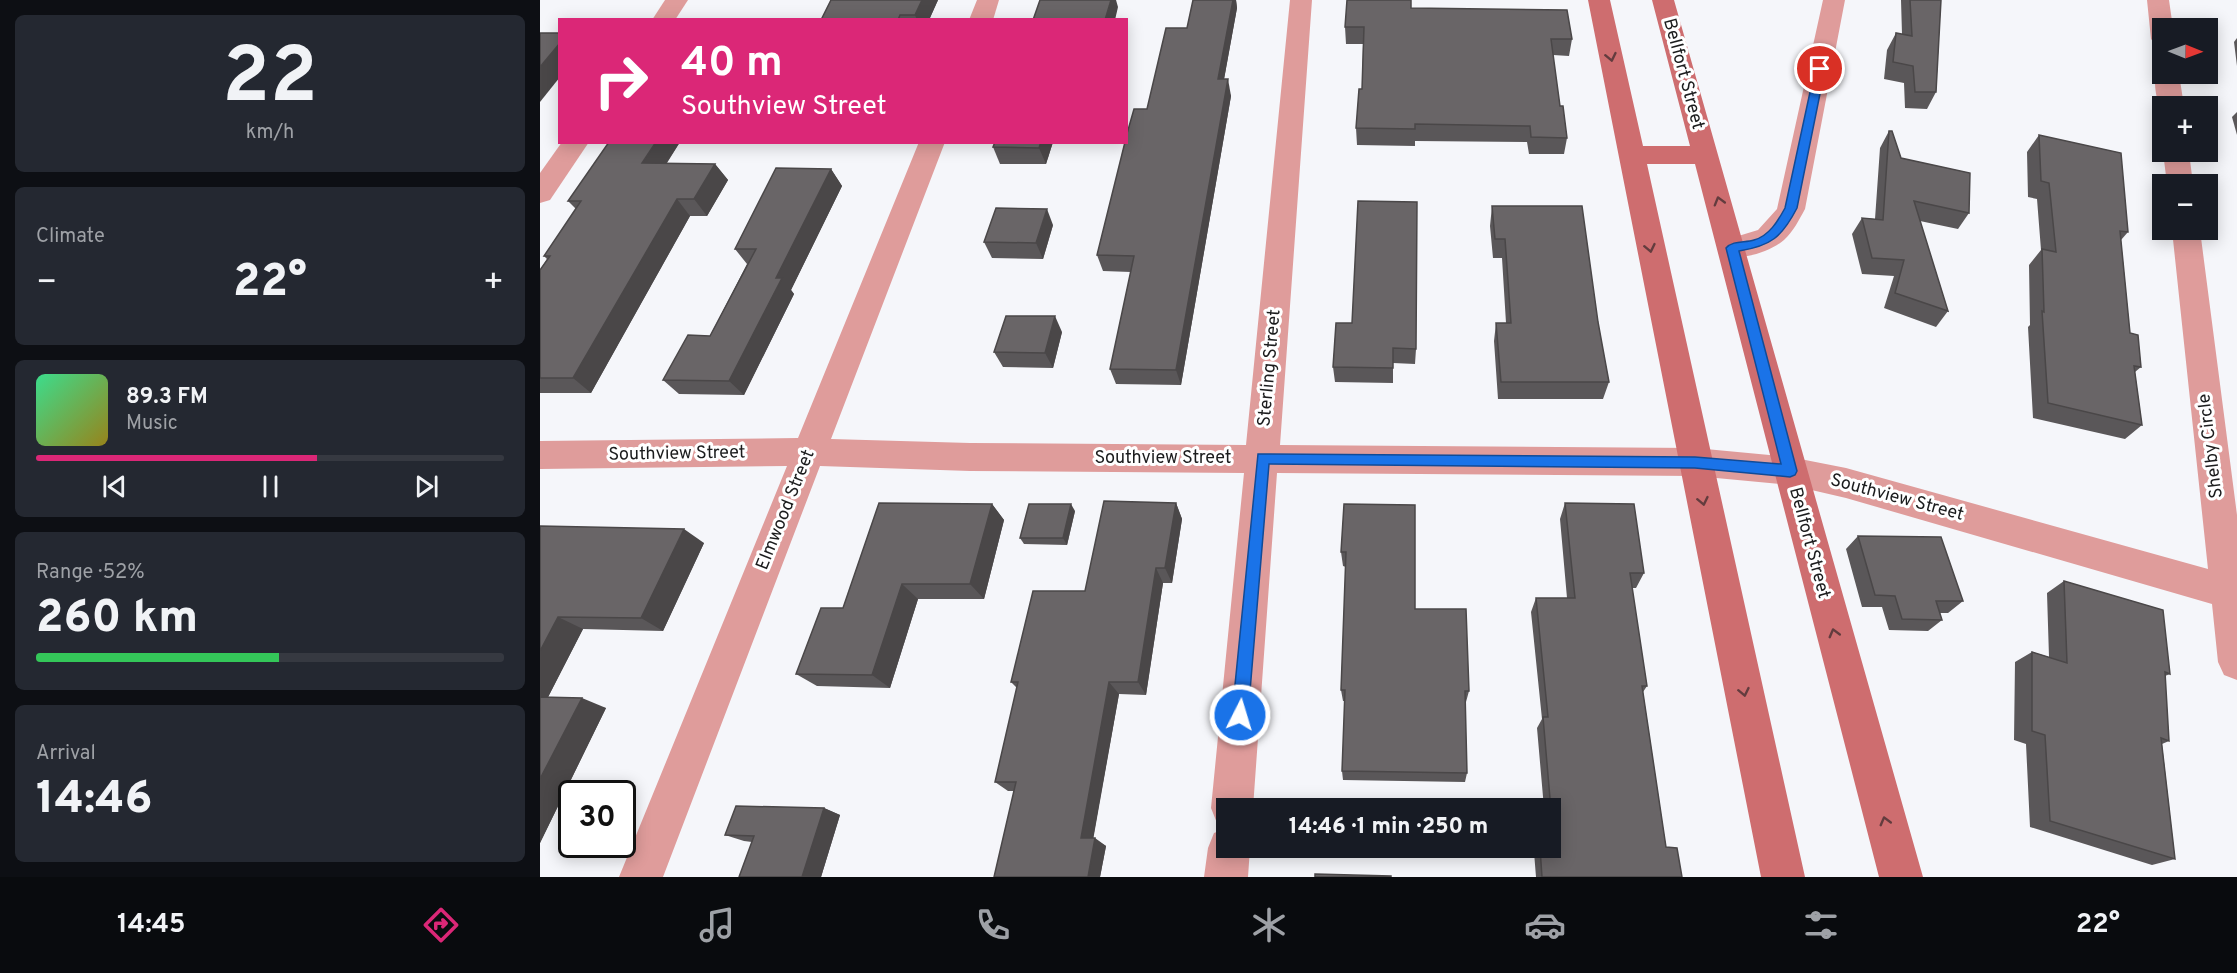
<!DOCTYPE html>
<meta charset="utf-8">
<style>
body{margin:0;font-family:Overpass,sans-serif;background:#242831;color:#f1f3f6;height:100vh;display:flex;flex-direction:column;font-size:22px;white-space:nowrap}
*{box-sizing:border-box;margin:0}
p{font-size:20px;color:#9ea1a6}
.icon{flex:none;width:33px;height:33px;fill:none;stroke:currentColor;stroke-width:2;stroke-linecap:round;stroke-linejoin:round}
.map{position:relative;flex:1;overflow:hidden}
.drawer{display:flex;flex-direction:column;gap:15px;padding:15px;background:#0d0f14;width:540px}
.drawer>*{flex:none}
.guide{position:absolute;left:18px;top:18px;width:570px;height:126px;border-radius:0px;box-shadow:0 3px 15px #0003;background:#db2777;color:#fff;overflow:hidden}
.needle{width:39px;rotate:91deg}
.fabs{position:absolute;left:1612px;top:18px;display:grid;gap:12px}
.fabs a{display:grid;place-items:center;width:66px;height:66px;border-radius:0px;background:#171b24;box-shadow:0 3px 15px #0003;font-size:30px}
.speed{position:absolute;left:18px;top:780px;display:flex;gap:12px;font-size:30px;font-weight:700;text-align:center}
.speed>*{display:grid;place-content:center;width:78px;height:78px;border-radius:50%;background:#171b24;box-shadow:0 3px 15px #0003;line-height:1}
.speed .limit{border:3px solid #111;border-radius:9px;background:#fff;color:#111}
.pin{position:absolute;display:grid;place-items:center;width:51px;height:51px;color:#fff;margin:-26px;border:3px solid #fff;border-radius:50%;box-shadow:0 2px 6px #0007}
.me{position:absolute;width:66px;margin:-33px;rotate:5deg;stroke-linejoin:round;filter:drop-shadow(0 0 4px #0008)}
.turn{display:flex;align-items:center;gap:21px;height:126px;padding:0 24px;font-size:27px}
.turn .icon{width:78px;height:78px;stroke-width:2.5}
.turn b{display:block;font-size:42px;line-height:51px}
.big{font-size:45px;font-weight:800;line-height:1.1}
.drawer .card{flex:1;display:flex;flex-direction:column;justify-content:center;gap:9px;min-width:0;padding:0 21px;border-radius:9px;background:#242831}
.drawer .dial{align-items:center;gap:0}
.dial b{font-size:78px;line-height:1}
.song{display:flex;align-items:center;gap:18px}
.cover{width:72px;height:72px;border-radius:9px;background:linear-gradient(135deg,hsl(150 70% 55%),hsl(50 70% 35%))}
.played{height:6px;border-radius:3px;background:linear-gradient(90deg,#db2777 60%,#363941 60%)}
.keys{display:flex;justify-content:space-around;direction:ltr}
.heat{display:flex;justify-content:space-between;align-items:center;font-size:33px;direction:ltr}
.charge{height:9px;border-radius:4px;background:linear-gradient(90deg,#34c759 52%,#363941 0)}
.trip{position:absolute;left:676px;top:798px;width:345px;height:60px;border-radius:0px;background:#171b24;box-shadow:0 3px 15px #0003;font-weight:800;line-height:60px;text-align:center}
.tabs{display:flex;height:96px;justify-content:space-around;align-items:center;background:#090b0e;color:#9ea1a6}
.tabs .icon{width:42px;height:42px}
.tabs .selected{color:#db2777}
.tabs b{font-size:27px;color:#f1f3f6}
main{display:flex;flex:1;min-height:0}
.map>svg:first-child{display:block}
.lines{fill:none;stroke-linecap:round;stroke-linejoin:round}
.street{fill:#df9c9b;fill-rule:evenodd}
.secondary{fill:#ce6d6f;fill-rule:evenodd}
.wall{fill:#5a5759}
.shaded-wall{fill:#4a4748}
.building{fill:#696567;stroke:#4a4748;stroke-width:1.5}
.oneway{stroke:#633c3e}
.route{fill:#1a73e8;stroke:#114b97;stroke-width:1.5}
.labels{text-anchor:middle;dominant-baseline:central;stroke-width:6;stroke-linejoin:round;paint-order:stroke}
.street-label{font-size:18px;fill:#1b1c1d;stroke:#fff}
</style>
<main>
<section class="drawer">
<div class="card dial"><b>22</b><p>km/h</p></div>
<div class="card"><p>Climate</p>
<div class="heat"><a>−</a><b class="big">22°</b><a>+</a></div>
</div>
<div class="card">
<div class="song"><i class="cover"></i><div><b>89.3 FM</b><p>Music</p></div></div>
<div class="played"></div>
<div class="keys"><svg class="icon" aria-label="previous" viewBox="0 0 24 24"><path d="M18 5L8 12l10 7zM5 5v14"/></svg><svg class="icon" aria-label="pause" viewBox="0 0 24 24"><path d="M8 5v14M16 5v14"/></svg><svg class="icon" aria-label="next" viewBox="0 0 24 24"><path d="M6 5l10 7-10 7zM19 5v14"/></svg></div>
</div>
<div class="card"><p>Range · 52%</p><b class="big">260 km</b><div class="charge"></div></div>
<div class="card"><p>Arrival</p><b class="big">14:46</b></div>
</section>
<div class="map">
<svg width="1697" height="877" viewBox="0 0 1697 877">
<rect width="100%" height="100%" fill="#f5f6fa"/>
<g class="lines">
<!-- street -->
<g class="street">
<polygon points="125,0 148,0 135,20 112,20"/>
<polygon points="437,0 459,0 453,20 429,20"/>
<polygon points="750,0 772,0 740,445 1155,448 1250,457 1306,468 1668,569 1632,230 1660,230 1697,515 1697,680 1684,675 1678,662 1672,604 1306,498 1250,485 1155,476 737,473 713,808 687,808 687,827 677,823 671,808 704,473 430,471 280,466 123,877 79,877 247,466 0,469 0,441 258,438 379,142 405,142 291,439 430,443 706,445"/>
<path d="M1283,0H1305L1265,209C1259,220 1253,232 1244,240C1229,253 1200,261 1182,255L1178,248L1182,241L1218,230L1237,209Z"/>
<polygon points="1607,0 1629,0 1633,28 1623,28 1623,46 1615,44 1611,39"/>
<path d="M1623,67V74H1639L1644,106H1623V112C1616,103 1612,78 1618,69Z"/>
<polygon points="22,142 49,142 10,200 0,203 0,173"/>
<polygon points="1623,152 1649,152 1653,184 1627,184"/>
<polygon points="687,828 687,848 710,848 708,877 664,877 668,848 674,833"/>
</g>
<!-- secondary -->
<polygon class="secondary" points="1048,0 1070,0 1103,146 1150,146 1112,0 1134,0 1383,877 1339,877 1155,164 1107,164 1265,877 1221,877"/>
</g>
<!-- wall -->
<g class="wall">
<polygon points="398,0 389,20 281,20"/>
<polygon points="693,0 696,0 697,8 684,79 691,96 641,385 576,384 570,369 591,272 563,271 557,255 607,109"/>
<polygon points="1361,0 1401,0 1396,92 1387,109 1365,108 1364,83 1344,79 1347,50 1356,33 1362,34"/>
<polygon points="871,8 1032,39 1029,56 1013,55 1020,106 1027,138 1024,154 989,154 987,142 875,141 875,146 817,145 816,128 822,89 823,44 806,44 805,27"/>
<polygon points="1697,38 1697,66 1694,42"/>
<polygon points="1697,112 1697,135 1692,117"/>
<polygon points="1349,131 1361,158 1429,213 1418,229 1380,221 1408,311 1396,327 1344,308 1354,276 1322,274 1312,234 1322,218 1335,219 1340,148"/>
<polygon points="1499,135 1588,232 1581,240 1590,333 1601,367 1595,372 1602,425 1585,439 1493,418 1488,327 1490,325 1489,265 1501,250 1497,199 1488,197 1487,152"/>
<polygon points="140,142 127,163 175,164 188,180 167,216 150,216 51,393 0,393 0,270 7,259 4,256 36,209 28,201"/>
<polygon points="455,142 513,142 506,164 460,164 453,147"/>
<polygon points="291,169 302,186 251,290 254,294 204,395 139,394 123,380 170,336 207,264 195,249"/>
<polygon points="952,206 1058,322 1069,382 1063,399 958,399 954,341 956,323 966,323 962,258 953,258 950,226"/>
<polygon points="513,225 503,259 452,258 444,242"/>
<polygon points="796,323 876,349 875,364 853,363 853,383 795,382 793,367"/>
<polygon points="522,332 513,368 463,367 454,352"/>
<polygon points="636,503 642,519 632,583 623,583 606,695 579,694 553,838 566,846 560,877 454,877 474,791 468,791 455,782 477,688 471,682 545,591"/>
<polygon points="1025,503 1104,573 1096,588 1092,588 1107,686 1103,692 1126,847 1142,877 996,877 994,852 998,848 1011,848 1011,808 1004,808 997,728 1002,719 991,612 996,598 1027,598 1020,519"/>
<polygon points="452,504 464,520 444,599 378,599 350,688 277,686 256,674 303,608"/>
<polygon points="804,504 875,609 929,691 926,702 925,702 927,773 925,782 803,780 802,771 805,701 803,701 801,690 806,567 803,566 801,552"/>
<polygon points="535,511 527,545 484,544 480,538"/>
<polygon points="0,526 164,543 123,631 43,629 8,697 66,708 0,843"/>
<polygon points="1318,536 1423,601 1408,613 1400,613 1402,620 1388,631 1349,630 1342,607 1322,607 1306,549"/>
<polygon points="1524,581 1630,674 1625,676 1629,741 1622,744 1635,859 1612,865 1490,827 1486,744 1474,740 1475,662 1492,652 1509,657 1507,593"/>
<polygon points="284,808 300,815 281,877 199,877 212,842 204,841 185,835"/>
</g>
<!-- shaded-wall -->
<g class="shaded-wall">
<polygon points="382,0 398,0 389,20 377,20 375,15"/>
<polygon points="571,0 576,0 578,7 575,20 565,20"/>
<polygon points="693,0 696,0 697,8 681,96 678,79"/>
<polygon points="20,43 20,77 0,102 0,67"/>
<polygon points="688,79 691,96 641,385 636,370"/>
<polygon points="116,142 140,142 116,179 102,163"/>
<polygon points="501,142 513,142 506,164 499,148"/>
<polygon points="175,164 188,180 167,216 154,199"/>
<polygon points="291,169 302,186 251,290 254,294 204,395 189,381 236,278"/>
<polygon points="137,199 150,216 51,393 33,378"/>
<polygon points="507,209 513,225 503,259 496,243"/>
<polygon points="515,316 522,332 513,368 505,353"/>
<polygon points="636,503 642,519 632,583 625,568"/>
<polygon points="452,504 464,520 444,599 430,584"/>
<polygon points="531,504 535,511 527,545 523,538"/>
<polygon points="144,529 164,543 123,631 101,618"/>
<polygon points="616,568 623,583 606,695 598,682"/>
<polygon points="362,584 378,599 350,688 332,675"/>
<polygon points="18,617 43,629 3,707 0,706 0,651"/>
<polygon points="569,682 579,694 552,846 541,838"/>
<polygon points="42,698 66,708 0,843 0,779"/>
<polygon points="284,808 300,815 281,877 262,877"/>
<polygon points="555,838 566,846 560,877 548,877"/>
</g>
<!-- building -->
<g class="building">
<polygon points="291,0 382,0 375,15 360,15 358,20 281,20"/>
<polygon points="500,0 571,0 565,20 493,20"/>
<polygon points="653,0 693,0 678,79 688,79 636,370 570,369 594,256 557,255 585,142 586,142 586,137 594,109 607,109 626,28 647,28"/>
<polygon points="807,0 871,0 871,8 1027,10 1032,39 1011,39 1020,106 1023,106 1027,138 991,137 990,126 875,124 875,129 816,128 819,89 822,89 824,27 805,27"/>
<polygon points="1370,0 1401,0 1396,92 1375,92 1373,66 1353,62 1356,33 1372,36"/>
<polygon points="0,33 20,33 20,43 0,67"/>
<polygon points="1349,131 1352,131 1361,158 1430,173 1429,213 1374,201 1408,311 1355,293 1364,260 1332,258 1322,218 1343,220"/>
<polygon points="1499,135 1581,153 1588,232 1580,231 1590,333 1598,335 1601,367 1594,366 1602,425 1508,403 1502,311 1504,312 1502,249 1516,252 1509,183 1501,181"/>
<polygon points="69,142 116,142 102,163 175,164 154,199 137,199 33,378 0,378 0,270 10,256 4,256 41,201 28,201"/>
<polygon points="455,142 501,142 499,148 453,147"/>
<polygon points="236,168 291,169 236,278 242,278 189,381 123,380 148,335 170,336 216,249 195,249"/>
<polygon points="818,201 877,202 876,349 853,348 853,368 793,367 796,323 812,323"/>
<polygon points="952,206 1042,206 1058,322 1069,382 961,382 956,323 971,323 965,239 955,239"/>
<polygon points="456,208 507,209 496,243 444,242"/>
<polygon points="466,316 515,316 505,353 454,352"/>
<polygon points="564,501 636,503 625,568 616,568 598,682 569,682 541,838 555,838 548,877 454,877 476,782 455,782 478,682 471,682 493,591 545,591"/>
<polygon points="339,503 452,504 430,584 362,584 332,675 256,674 281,608 303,608"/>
<polygon points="1025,503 1094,504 1104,573 1090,573 1107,686 1102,686 1126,847 1137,848 1142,877 1002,877 1000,848 1011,848 1011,845 1014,845 1003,717 1008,717 996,598 1035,598"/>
<polygon points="489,504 531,504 523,538 480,538"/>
<polygon points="804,504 875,505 875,609 926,609 929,691 925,691 927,773 802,771 805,690 801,690 806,552 801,552"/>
<polygon points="0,526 144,529 101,618 18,617 0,651"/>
<polygon points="1318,536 1401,537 1423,601 1396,601 1402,620 1362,619 1355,596 1335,595"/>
<polygon points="1524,581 1623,610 1630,674 1625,672 1629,741 1621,738 1635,859 1510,821 1505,735 1492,731 1492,652 1527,663"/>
<polygon points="0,697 42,698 0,779"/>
<polygon points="196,806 284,808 262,877 199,877 214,836 185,835"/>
<polygon points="775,874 851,876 851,877 775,877"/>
</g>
<!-- one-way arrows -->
<defs><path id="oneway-chevron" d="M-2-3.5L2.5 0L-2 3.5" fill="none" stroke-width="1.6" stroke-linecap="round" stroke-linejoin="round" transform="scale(1.5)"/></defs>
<g class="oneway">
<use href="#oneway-chevron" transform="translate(1071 57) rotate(78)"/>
<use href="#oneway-chevron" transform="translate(1179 201) rotate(-106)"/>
<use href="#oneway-chevron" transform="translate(1110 248) rotate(78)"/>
<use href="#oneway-chevron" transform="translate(1163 501) rotate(78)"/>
<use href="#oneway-chevron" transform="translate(1294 633) rotate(-105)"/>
<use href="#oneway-chevron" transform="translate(1204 692) rotate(78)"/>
<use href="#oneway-chevron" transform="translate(1345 821) rotate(-105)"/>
</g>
<!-- route -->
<path class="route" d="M1280,66L1285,69L1257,208C1242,237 1231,246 1199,251L1257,471L1255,475L1250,477L1155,468L729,464L708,715L706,721L700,723L694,721L692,715L718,454L1155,457L1241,464L1186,248C1193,240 1205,243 1214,240C1229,236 1238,221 1245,208L1275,69Z"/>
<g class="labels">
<!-- street labels -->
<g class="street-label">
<text transform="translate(1143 74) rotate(75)">Bellfort Street</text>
<text transform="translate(730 368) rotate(-85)">Sterling Street</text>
<text transform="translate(1671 446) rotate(-97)">Shelby Circle</text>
<text transform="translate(137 454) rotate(-1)">Southview Street</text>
<text x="623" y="458">Southview Street</text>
<text transform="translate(1357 498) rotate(15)">Southview Street</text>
<text transform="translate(246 510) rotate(-68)">Elmwood Street</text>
<text transform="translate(1269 543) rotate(75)">Bellfort Street</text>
</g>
</g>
</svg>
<div class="fabs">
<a><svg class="needle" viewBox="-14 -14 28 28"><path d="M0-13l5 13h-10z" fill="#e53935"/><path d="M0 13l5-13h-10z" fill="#9ea1a6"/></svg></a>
<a>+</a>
<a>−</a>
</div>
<div class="speed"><div class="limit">30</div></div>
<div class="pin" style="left:1280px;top:69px;background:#d93025"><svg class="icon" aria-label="arrive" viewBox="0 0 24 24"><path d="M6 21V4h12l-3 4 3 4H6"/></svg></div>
<svg class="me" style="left:700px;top:715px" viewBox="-20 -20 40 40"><circle r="17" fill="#1a73e8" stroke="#fff" stroke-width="3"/><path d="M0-11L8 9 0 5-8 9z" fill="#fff"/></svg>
<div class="trip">14:46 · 1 min · 250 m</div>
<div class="guide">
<div class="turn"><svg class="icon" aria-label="right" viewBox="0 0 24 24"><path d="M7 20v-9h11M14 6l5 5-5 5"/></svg><div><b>40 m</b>Southview Street</div></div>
</div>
</div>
</main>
<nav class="tabs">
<b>14:45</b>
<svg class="icon selected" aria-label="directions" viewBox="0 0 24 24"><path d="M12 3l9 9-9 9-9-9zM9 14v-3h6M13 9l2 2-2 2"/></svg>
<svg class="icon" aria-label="music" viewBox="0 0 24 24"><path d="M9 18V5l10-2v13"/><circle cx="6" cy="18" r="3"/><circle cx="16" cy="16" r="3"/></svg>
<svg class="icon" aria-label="phone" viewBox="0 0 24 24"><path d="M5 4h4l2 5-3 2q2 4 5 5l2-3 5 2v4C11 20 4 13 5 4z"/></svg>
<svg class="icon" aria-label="climate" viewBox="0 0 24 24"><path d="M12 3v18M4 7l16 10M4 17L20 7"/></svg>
<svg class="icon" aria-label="car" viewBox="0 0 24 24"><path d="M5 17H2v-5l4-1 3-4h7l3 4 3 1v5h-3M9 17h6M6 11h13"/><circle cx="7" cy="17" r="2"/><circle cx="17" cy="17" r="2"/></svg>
<svg class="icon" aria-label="filters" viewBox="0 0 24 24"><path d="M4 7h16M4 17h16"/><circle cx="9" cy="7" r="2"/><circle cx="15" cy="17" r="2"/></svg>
<b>22°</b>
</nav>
